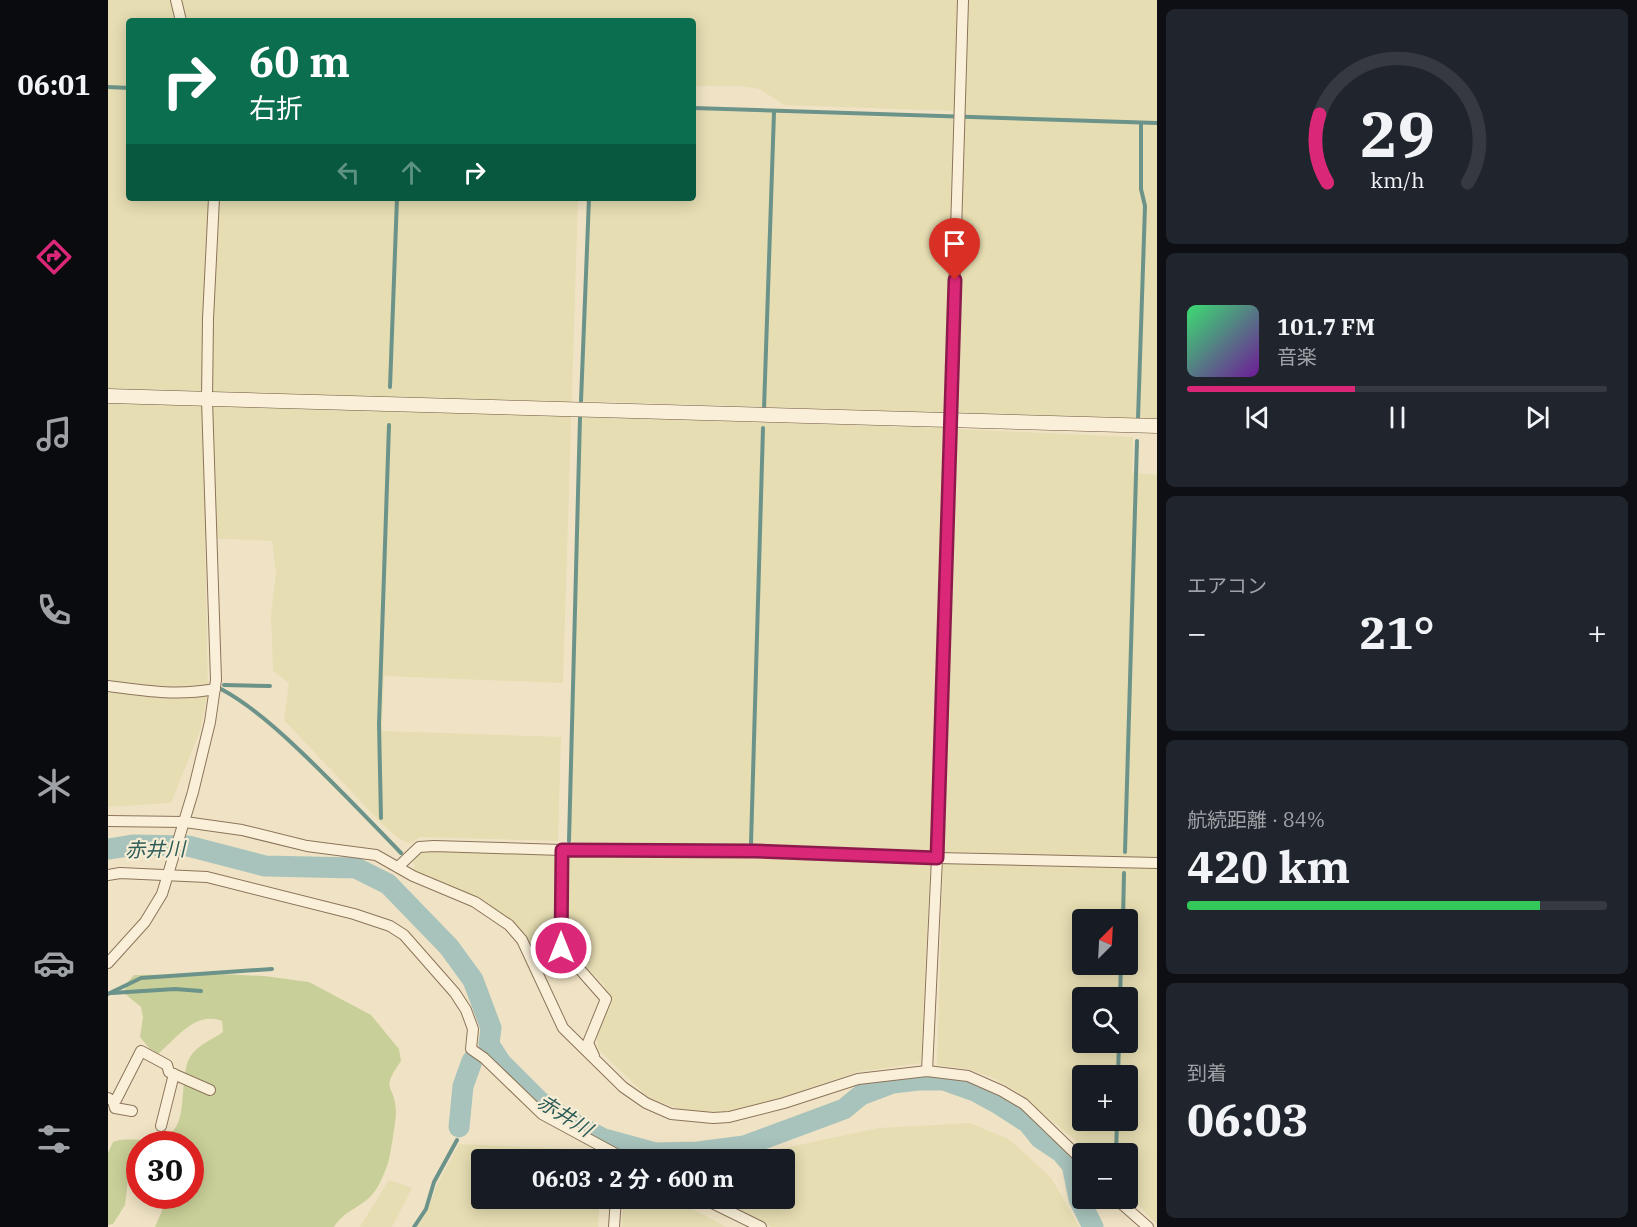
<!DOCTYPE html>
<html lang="ja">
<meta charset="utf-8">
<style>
body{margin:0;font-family:"IBM Plex Serif","Noto Sans JP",serif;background:#20242c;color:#f1f3f6;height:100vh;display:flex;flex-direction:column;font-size:22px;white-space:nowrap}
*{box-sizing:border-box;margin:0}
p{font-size:20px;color:#9ea1a6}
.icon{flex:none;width:33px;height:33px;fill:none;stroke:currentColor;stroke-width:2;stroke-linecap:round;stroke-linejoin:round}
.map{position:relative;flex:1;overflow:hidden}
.drawer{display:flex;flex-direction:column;gap:9px;padding:9px;background:#0d0f14;width:480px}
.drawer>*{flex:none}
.top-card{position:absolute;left:18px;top:18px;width:570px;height:183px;border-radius:6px;box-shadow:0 3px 15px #0003;background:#0b6e4f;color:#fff;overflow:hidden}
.needle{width:39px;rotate:24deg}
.tools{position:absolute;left:964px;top:909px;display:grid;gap:12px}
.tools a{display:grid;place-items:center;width:66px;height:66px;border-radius:6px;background:#171b24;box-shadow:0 3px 15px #0003;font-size:30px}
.speed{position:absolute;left:18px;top:1131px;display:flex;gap:12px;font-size:30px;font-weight:700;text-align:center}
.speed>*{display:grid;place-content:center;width:78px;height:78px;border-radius:50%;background:#171b24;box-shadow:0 3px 15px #0003;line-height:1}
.speed .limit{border:9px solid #d22;background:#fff;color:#111}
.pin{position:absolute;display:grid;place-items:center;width:51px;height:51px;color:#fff;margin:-62px -26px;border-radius:50% 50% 50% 0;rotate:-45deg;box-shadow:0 0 6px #0007}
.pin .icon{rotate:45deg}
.me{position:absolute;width:66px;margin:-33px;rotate:0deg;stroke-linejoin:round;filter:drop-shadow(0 0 4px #0008)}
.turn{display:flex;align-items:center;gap:21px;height:126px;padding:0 24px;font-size:27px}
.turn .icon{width:78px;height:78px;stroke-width:2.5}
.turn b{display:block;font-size:42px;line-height:51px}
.lanes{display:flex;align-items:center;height:57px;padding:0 24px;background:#0003;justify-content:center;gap:30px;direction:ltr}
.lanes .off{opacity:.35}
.big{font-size:45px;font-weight:700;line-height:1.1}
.drawer .widget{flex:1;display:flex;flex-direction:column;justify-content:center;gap:9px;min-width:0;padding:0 21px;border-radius:9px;background:#20242c}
.drawer .dial{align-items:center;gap:0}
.dial svg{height:156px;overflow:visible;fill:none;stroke:#363941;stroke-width:7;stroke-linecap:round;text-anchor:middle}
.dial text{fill:#f1f3f6;stroke:none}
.song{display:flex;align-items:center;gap:18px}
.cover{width:72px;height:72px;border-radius:9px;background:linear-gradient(135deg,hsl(140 70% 55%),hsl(280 70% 35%))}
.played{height:6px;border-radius:3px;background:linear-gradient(90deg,#db2777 40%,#363941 40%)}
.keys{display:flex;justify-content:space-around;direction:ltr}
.heat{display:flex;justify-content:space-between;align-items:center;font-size:33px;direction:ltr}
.charge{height:9px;border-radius:4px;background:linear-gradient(90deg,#34c759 84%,#363941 0)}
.trip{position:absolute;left:363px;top:1149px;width:324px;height:60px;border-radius:6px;background:#171b24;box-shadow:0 3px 15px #0003;font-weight:700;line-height:60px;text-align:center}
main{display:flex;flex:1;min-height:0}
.dock{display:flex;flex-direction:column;width:108px;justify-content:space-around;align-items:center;background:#090b0e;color:#9ea1a6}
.dock .icon{width:42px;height:42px}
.dock .on{color:#db2777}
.dock b{font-size:27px;color:#f1f3f6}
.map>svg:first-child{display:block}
.farmland{fill:#e6ddb2;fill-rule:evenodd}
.green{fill:#c9cf98}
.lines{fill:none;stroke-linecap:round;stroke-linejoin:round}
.stream{stroke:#6c9389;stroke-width:4}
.river{stroke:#a7c3bb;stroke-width:21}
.street-casing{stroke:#8c745a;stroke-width:12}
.secondary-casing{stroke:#6e553d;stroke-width:15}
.street{stroke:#faf0d9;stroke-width:10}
.secondary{stroke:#faf0d9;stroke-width:14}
.route-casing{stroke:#8e194d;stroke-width:15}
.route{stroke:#db2777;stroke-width:10}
.labels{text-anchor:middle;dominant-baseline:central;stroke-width:4.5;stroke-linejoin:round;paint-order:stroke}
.water-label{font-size:20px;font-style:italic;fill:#2d5c59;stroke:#f7edd5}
</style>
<main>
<nav class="dock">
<b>06:01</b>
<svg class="icon on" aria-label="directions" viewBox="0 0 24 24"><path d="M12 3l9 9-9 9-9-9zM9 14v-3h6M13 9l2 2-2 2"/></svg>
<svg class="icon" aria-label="music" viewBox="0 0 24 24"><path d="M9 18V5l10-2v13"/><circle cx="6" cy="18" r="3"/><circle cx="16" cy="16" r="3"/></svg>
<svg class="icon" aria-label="phone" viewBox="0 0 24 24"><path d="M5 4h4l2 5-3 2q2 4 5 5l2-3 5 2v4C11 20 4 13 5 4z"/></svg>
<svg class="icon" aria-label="climate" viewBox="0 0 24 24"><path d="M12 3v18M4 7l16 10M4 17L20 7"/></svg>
<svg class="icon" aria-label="car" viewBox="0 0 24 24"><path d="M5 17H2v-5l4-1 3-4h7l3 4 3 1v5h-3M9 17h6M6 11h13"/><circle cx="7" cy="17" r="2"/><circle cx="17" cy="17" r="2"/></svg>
<svg class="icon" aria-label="filters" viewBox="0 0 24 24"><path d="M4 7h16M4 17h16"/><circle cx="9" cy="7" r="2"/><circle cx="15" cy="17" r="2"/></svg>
</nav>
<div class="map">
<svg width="1049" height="1227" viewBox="0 0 1049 1227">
<rect width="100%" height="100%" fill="#f0e3c5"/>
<!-- farmland -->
<g class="farmland">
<polygon points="0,0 849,0 846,111 676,105 652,89 632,86 585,86 585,21 21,21 21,198 470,198 455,683 276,676 274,731 453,737 450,841 312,837 302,844 290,838 275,825 176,720 181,683 165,671 163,615 168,573 164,541 97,538 100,693 92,731 63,803 0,807"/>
<polygon points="860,0 1049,0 1049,419 848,414"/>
<polygon points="585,110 845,119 839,413 474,401 483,198 585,198"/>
<polygon points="473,417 837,428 825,851 466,842 462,839"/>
<polygon points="847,429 1025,437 1024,473 1049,475 1049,858 836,852"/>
<polygon points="315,849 449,853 449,946 456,965 437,975 419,940 404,920 305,873 307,865 303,858"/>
<polygon points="470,852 819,861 822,866 813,1063 749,1072 653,1104 611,1114 580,1112 541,1098 490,1049 488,1031 503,1003 500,992 495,984 459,948 461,860 463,855"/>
<path d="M835,863L1049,869V1225L1020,1194V1154L978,1153L967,1140L908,1091L883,1077L860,1069L829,1065ZM975,920H1020V964H975ZM975,998H1020V1042H975ZM975,1076H1020V1120H975Z"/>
<polygon points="862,1123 902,1140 924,1160 944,1179 971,1227 664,1227 602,1199 676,1198 676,1160 615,1159 638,1156 771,1128"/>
<polygon points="351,1144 465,1149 485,1159 374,1160 374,1198 492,1199 490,1227 309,1227 321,1208 328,1187"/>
<polygon points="281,1180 304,1188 284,1227 252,1227"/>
<polygon points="515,1198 566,1199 618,1227 514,1227"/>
</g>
<!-- green -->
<path class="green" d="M113,974L156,976L201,982L263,1015L291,1049L293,1061C271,1093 287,1082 288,1112C288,1119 282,1160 279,1166C276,1174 272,1184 267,1191C256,1207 236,1210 226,1227H47L56,1206L63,1196H82V1144H32L31,1164L21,1172L17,1205L5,1224L0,1225V1153L5,1142C23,1135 47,1147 63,1133C80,1119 71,1076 82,1057C90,1044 104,1040 115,1032L114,1021C87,1011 69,1038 50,1054L41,1048L32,1037L35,1017L33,1007L16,993L19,983L26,975Z"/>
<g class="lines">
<!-- stream -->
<g class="stream">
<polyline points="0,87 21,88"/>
<polyline points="585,108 1049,123"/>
<polyline points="282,387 289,198"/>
<polyline points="473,401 481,198"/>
<polyline points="656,409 666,112"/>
<polyline points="1030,419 1037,206 1033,189 1033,123"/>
<polyline points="116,685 162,686"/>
<path d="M113,689C141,704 166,726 189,748C225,782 259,818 293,853"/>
<polyline points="273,818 271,724 281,425"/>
<polyline points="461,841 472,417"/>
<polyline points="643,844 655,428"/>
<polyline points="1017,852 1029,441"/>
<polyline points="1015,920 1016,873"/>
<polyline points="4,993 67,989 93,991"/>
<polyline points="0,994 33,978 164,969"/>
<polyline points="1012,998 1013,964"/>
<polyline points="1010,1076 1011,1042"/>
<polyline points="1008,1154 1009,1120"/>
<polyline points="306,1227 318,1209 326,1182 349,1140"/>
</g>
<!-- river -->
<g class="river">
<polyline points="0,849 26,845 80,846 157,866 248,868 280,884 341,947 365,980 383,1028 381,1044 393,1063 431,1101 459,1120 496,1139 547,1153 590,1152 636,1146 736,1109 753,1095 785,1083 810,1080 836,1080 867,1091 889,1103 920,1123 932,1138 953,1152 964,1165 971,1199 985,1227"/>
<polyline points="351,1127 355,1086 364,1061"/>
</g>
<!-- street casing -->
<g class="street-casing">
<g id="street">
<polyline points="68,0 73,21"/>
<path d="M0,686C38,691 69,696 107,689"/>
<polyline points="0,821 77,822 134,830 199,846 268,855 305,876 367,902 401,925 414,940 455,1028 515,1087 538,1103 563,1114 605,1118 621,1117 676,1103 750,1079 819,1071 860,1076 894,1091 916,1104 975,1161"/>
<polyline points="454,850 453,948 498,999 480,1043 486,1056"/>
<polyline points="290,867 311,847 326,846 454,850 648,851 829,858 1049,863"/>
<polyline points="0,875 12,873 99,877 246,914 282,926 296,935 347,993 358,1010 365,1029 363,1049 376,1058 434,1114 519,1160"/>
<polyline points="0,963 37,922 54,894 85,792 102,722 108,680 99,400 100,319 106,198"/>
<polyline points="819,1071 829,858 855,0"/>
<polyline points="0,1098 5,1101 7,1108 24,1111"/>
<polyline points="5,1101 8,1100 33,1051 59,1065 61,1072 102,1090"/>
<polyline points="53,1126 66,1074"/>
<polyline points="594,1198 653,1227"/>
<polyline points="1007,1198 1040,1227"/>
<polyline points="506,1227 508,1198"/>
</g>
</g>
<!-- secondary casing -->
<g class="secondary-casing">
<polyline id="secondary" points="0,396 1049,426"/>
</g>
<!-- street -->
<use href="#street" class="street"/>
<!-- secondary -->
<use href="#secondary" class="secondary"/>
</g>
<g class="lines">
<!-- route casing -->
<g class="route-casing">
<polyline id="route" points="453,948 454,850 648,851 829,858 847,280"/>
</g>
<!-- route -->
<use href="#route" class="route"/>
</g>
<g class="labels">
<!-- water labels -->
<g class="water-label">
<text transform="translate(47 849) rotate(-1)">赤井川</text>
<text transform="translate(457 1115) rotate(32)">赤井川</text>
</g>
</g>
</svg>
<div class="tools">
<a><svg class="needle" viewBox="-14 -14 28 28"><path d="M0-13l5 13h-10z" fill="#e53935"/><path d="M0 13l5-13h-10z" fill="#9ea1a6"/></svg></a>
<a><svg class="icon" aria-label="search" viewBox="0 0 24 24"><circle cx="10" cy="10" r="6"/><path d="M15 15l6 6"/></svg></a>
<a>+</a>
<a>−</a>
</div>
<div class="speed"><div class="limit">30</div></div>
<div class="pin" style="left:847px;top:280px;background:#d93025"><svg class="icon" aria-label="arrive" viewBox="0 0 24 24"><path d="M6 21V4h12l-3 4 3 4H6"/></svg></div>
<svg class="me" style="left:453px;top:948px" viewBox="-20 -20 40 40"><circle r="17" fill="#db2777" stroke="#fff" stroke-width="3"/><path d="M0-11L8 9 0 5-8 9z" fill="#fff"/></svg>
<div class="trip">06:03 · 2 分 · 600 m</div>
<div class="top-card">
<div class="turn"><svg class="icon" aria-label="right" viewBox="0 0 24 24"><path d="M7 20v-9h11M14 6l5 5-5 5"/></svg><div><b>60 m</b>右折</div></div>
<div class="lanes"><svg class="icon off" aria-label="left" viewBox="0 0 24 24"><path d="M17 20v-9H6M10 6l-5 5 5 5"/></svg><svg class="icon off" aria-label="ahead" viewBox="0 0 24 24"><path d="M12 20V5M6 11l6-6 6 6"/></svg><svg class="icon" aria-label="right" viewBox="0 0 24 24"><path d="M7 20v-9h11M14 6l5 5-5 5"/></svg></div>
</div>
</div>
<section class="drawer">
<div class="widget dial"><svg viewBox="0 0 100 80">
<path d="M14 69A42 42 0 1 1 86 69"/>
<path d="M14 69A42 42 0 0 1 10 34" stroke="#db2777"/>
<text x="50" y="56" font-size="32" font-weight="700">29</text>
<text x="50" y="72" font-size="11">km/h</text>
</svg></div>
<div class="widget">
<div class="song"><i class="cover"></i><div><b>101.7 FM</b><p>音楽</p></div></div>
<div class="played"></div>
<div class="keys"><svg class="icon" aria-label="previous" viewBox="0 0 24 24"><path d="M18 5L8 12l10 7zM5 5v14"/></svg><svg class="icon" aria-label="pause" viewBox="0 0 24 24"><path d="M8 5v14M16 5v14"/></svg><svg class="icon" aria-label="next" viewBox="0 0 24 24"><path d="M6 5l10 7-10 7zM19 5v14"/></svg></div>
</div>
<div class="widget"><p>エアコン</p>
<div class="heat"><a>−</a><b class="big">21°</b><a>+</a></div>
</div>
<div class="widget"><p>航続距離 · 84%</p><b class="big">420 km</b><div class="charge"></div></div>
<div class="widget"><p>到着</p><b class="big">06:03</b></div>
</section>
</main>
